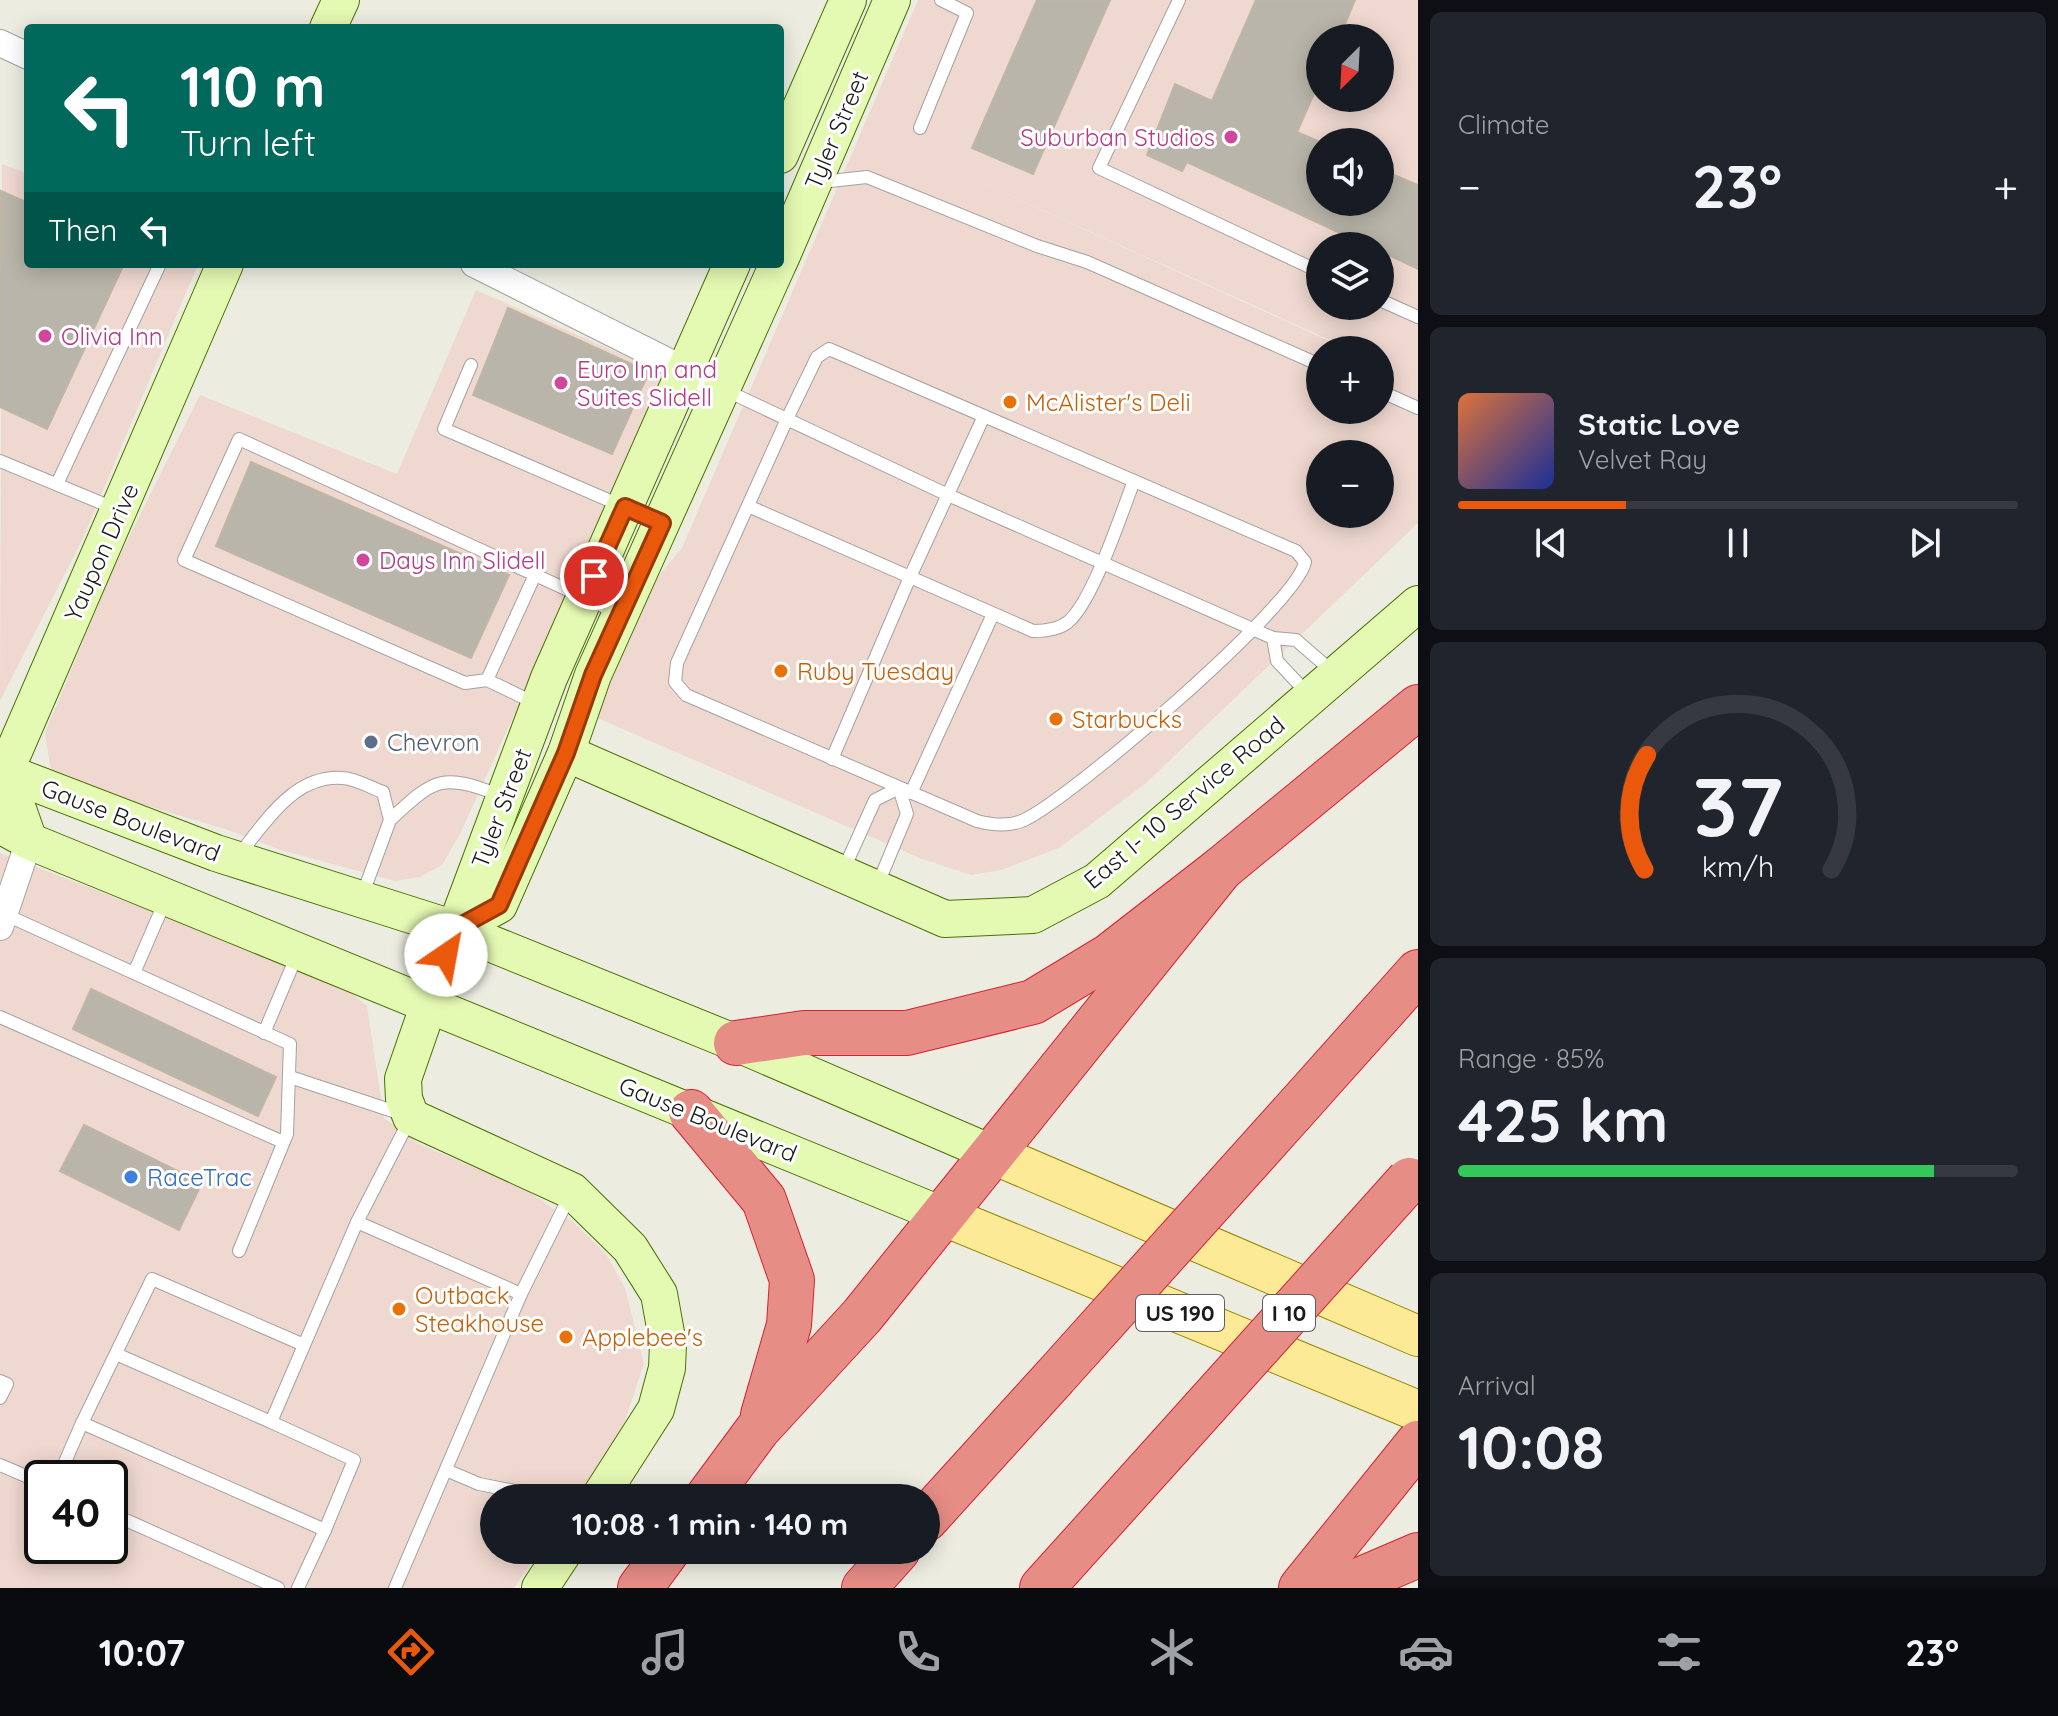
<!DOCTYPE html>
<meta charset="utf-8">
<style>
body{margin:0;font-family:Quicksand,sans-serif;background:#20242c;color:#f1f3f6;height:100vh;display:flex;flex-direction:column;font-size:30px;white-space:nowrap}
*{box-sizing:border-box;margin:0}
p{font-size:26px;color:#9ea1a6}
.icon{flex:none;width:44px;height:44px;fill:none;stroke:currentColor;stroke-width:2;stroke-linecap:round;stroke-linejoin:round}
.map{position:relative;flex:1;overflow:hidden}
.details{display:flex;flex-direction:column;gap:12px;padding:12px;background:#0d0f14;width:640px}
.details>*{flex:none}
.banner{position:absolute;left:24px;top:24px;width:760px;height:244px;border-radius:8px;box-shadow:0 4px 20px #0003;background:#00695c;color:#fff;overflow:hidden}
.needle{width:52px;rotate:204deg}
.buttons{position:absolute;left:1306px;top:24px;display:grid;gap:16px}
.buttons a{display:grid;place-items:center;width:88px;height:88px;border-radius:50%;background:#171b24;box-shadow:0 4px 20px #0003;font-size:40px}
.speed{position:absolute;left:24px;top:1460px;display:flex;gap:16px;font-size:40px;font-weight:700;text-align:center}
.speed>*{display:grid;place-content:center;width:104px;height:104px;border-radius:50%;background:#171b24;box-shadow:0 4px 20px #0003;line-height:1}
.speed .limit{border:4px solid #111;border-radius:12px;background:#fff;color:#111}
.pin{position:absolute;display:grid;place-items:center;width:68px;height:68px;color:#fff;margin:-34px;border:4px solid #fff;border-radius:50%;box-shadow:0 2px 8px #0007}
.me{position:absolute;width:88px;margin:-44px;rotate:33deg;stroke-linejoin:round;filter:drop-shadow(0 0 6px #0008)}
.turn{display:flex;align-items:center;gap:28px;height:168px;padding:0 24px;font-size:36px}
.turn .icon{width:104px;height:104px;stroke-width:2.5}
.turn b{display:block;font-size:56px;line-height:68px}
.then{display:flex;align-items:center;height:76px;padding:0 24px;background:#0003;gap:16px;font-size:30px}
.big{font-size:60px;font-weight:800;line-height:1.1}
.details .card{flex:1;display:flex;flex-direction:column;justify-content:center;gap:12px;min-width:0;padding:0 28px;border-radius:12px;background:#20242c}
.details .dial{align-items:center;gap:0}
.dial svg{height:208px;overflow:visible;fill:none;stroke:#363941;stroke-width:7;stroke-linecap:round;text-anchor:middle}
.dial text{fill:#f1f3f6;stroke:none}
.song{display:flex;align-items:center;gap:24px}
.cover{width:96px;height:96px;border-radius:12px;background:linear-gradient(135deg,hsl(20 70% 55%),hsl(230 70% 35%))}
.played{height:8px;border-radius:4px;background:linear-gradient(90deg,#ea580c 30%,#363941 30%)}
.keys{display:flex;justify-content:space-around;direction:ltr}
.heat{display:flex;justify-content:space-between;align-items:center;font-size:44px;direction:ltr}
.charge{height:12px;border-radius:6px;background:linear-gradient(90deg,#34c759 85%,#363941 0)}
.trip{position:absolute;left:480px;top:1484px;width:460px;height:80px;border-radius:40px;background:#171b24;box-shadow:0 4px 20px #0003;font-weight:800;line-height:80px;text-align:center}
.dock{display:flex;height:128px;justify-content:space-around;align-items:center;background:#090b0e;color:#9ea1a6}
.dock .icon{width:56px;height:56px}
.dock .on{color:#ea580c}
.dock b{font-size:36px;color:#f1f3f6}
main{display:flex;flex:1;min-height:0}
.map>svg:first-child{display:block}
.commercial{fill:#efd8cf;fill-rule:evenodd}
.building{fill:#bab5aa;stroke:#bfb6a3;stroke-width:2}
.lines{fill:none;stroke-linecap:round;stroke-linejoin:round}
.lane-casing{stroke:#a2a2a2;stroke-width:14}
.street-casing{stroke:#a2a2a2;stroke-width:28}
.secondary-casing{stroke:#497104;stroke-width:38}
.primary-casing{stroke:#938700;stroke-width:42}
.highway-casing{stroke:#d72232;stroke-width:46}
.lane{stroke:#fff;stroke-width:12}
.street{stroke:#fff;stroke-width:26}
.secondary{stroke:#e4f9b2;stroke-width:36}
.primary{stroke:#fcea96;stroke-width:40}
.highway{stroke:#e68d86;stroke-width:44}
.highway-bridge-casing{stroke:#d72232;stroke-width:46;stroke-linecap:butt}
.highway-bridge{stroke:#e68d86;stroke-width:44}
.route-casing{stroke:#983908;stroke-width:20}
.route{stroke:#ea580c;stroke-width:14}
.hotel-dot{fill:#d1479c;stroke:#fff;stroke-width:3}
.food-dot{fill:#e8710a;stroke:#fff;stroke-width:3}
.service-dot{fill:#5c6f8a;stroke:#fff;stroke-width:3}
.shop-dot{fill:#3f7fe0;stroke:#fff;stroke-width:3}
.labels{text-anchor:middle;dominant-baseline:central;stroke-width:6;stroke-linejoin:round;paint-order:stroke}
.shield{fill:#fff;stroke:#5f5f5f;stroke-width:2}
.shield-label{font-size:22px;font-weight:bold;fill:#1b1b1b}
.street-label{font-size:24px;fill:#1b1b1b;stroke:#fff}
.hotel-label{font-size:24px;fill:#b23c85;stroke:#fff;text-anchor:start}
.food-label{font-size:24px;fill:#c56008;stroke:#fff;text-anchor:start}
.service-label{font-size:24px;fill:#4e5e75;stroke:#fff;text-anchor:start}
.shop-label{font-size:24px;fill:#366cbe;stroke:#fff;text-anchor:start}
</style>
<main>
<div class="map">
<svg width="1418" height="1588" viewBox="0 0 1418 1588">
<rect width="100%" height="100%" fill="#edece1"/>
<!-- commercial -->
<g class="commercial">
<path d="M918,0H1418V523L1145,784L1059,848L1001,870L971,875L920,858L595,717L647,590L682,548ZM1320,38H1380V98H1320ZM1320,142H1380V202H1320ZM923,156L1352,350H1380V410H1320V350H1349ZM1320,246H1380V306H1320ZM1320,454H1380V514H1320Z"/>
<polygon points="2,164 28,174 28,264 198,264 83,538 0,701"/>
<polygon points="476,290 668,375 460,834 442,865 420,877 395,881 281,850 228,830 52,777 45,733 115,565 200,395 397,474"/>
<path d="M0,853L340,984L367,1006L384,1118L419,1144L525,1189L574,1223L606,1254L625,1288L644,1364L620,1435L576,1498H494V1550H540L514,1588H0ZM42,1478H110V1546H42Z"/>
</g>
<!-- building -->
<g class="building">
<polygon points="1037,0 1110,0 1033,174 972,148"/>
<polygon points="1256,0 1355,0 1339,38 1320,38 1320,80 1297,132 1320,142 1320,202 1380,202 1380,169 1418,185 1418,269 1380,251 1380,246 1368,246 1187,162 1182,171 1147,155 1175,84 1212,101"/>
<polygon points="1,191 28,203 28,264 124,264 47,429 0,407"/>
<polygon points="508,308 649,372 612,454 473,395"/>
<polygon points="251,462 509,575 471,658 216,546"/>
<polygon points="91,989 276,1077 258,1116 73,1029"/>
<polygon points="84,1125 202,1183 179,1230 60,1171"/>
</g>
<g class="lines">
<!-- lane casing -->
<g class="lane-casing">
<g id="lane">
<polyline points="1179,0 1099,168 1320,272"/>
<polyline points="920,128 967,13 941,0"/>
<polyline points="821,182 867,177 1037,246 1087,262 1320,365"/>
<polyline points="1380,300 1418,317"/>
<path d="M829,349L1296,551L1305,562C1297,605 1071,798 1024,820C1009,827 992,825 977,821L686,695L675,682L677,663L787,419L817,357Z"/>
<polyline points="471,365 444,429 659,522"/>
<polyline points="725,390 948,495 1273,638"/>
<polyline points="1380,391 1418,408"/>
<polyline points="0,461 116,509"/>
<polyline points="57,484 160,264"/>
<path d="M748,506L1033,631C1045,631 1058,630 1068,622C1093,601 1121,514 1134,481"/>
<polyline points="534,577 487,680 465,683 184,560 239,439 618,613"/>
<polyline points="487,680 535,703"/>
<polyline points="1308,694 1277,661 1273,638 1296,640 1333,672"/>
<polyline points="832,759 910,577 984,416"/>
<polyline points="911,793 993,614"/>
<path d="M390,820C436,777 442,773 502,796"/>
<path d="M238,856C265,823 293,775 342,778C355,778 371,788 383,792L390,820L362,896"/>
<polyline points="843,871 875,800 899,788 907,814 877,886"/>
<polyline points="4,914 290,1044 287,1134 239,1251"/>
<polyline points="134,973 166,899"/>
<polyline points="0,1017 283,1142"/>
<polyline points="264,1033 297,955"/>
<polyline points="290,1077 411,1117 357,1222"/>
<polyline points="116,1354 271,1422"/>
<polyline points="0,1381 7,1384 0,1398"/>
<polyline points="82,1423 152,1279 304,1345"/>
<polyline points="0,1465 42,1483"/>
<polyline points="446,1470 479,1484 550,1498"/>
<polyline points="58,1478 82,1423 325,1530 354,1460 271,1422 357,1222 521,1294"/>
<polyline points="110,1513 278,1588"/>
<polyline points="298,1588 325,1530"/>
<polyline points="395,1588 521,1294 571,1193"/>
</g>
</g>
<!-- street casing -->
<g class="street-casing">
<g id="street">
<polyline points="0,43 28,56"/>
<polyline points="474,264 723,389"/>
<polyline points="0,927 29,841"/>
</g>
</g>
<!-- secondary casing -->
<g class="secondary-casing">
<g id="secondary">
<polyline points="328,28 341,0"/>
<polyline points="780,155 848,0"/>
<polyline points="780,260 892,0"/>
<polyline points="566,753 945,919 1033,915 1097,881 1418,604"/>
<polyline points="0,770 216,853 455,929 736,1043 991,1153"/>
<polyline points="0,825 29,841 942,1215"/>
<polyline points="29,841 5,772 225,264"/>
<polyline points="455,929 499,905 566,753 593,675 778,264"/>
<polyline points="599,1498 656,1409 667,1368 668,1344 659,1294 630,1248 572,1191 411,1117 404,1099 403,1079 455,929 549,678 732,264"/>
<polyline points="540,1588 565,1550"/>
</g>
</g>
<!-- primary casing -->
<g class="primary-casing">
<g id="primary">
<polyline points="991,1153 1418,1336"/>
<polyline points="942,1215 1418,1411"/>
</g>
</g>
<!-- highway casing -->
<g class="highway-casing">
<g id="highway">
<polyline points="736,1043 804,1033 907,1033 1033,1002 1109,956 1221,869 1418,707"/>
<polyline points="691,1112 764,1200 792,1280 789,1325 763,1415"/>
<polyline points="1292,1113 1418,972"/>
<polyline points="707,1498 758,1429 862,1316 1221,869"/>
<polyline points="926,1519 1053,1379"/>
<polyline points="640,1588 668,1550"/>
<polyline points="864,1588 898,1550"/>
<polyline points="1042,1588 1169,1447"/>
<polyline points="1301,1588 1418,1443"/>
<polyline points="1341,1588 1418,1555"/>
</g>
</g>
<!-- lane -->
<use href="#lane" class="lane"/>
<!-- street -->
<use href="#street" class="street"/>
<!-- secondary -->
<use href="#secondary" class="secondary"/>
<!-- primary -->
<use href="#primary" class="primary"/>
<!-- highway -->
<use href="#highway" class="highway"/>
<!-- highway-bridge casing -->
<g class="highway-bridge-casing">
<g id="highway-bridge">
<polyline points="1053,1379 1292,1113"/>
<polyline points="1169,1447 1409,1180"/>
</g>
</g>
<!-- highway-bridge -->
<use href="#highway-bridge" class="highway-bridge"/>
</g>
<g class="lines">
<!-- route casing -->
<g class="route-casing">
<polyline id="route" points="446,955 455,929 499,905 566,753 593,675 662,523 625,507 594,576"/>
</g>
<!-- route -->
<use href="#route" class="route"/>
</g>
<!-- markers -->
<g class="hotel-dot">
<circle cx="1231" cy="137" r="8"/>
<circle cx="45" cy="336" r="8"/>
<circle cx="561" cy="383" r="8"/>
<circle cx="363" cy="560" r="8"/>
</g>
<g class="food-dot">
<circle cx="1010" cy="402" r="8"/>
<circle cx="781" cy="671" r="8"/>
<circle cx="1056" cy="719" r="8"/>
<circle cx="399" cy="1309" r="8"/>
<circle cx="566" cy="1337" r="8"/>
</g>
<circle class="service-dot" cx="371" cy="742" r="8"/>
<circle class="shop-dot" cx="131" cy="1177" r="8"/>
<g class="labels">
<!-- shield labels -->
<g class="shield">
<rect x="1136" y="1295" width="88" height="36" rx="6"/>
<rect x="1263" y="1295" width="52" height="36" rx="6"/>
</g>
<g class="shield-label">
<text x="1180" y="1313">US 190</text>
<text x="1289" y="1313">I 10</text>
</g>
<!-- street labels -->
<g class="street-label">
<text transform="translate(836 130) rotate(-67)">Tyler Street</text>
<text transform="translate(101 552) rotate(-66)">Yaupon Drive</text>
<text transform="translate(1184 802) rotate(-40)">East I- 10 Service Road</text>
<text transform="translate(501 808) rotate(-69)">Tyler Street</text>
<text transform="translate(131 820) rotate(21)">Gause Boulevard</text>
<text transform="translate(708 1119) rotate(22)">Gause Boulevard</text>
</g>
<!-- hotel labels -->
<g class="hotel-label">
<text x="1215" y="137" text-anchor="end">Suburban Studios</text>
<text x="61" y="336">Olivia Inn</text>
<text x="577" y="369">Euro Inn and<tspan x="577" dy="28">Suites Slidell</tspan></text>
<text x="379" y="560">Days Inn Slidell</text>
</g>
<!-- food labels -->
<g class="food-label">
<text x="1026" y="402">McAlister's Deli</text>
<text x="797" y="671">Ruby Tuesday</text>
<text x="1072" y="719">Starbucks</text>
<text x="415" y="1295">Outback<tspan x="415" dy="28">Steakhouse</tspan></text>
<text x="582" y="1337">Applebee's</text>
</g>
<!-- service labels -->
<g class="service-label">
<text x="387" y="742">Chevron</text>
</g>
<!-- shop labels -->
<g class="shop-label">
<text x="147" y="1177">RaceTrac</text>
</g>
</g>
</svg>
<div class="buttons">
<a><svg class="needle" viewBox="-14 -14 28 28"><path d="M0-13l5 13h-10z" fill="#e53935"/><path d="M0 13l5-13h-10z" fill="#9ea1a6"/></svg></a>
<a><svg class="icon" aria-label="sound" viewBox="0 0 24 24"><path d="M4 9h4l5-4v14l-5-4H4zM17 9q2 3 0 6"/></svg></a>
<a><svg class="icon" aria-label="layers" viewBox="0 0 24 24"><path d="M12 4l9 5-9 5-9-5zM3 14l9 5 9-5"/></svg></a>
<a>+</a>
<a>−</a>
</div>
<div class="speed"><div class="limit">40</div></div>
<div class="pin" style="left:594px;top:576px;background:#d93025"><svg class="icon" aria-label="arrive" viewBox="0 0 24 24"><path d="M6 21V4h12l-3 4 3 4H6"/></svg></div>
<svg class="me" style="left:446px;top:955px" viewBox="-20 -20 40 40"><circle r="19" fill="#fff"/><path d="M0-13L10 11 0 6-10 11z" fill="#ea580c"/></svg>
<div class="trip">10:08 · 1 min · 140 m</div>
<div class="banner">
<div class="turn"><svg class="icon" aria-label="left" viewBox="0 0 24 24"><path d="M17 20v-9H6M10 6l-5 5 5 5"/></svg><div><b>110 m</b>Turn left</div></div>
<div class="then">Then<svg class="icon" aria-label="left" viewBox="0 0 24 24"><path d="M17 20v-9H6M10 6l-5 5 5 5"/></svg></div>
</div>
</div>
<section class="details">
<div class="card"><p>Climate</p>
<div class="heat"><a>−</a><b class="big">23°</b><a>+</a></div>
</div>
<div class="card">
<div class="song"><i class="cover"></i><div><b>Static Love</b><p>Velvet Ray</p></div></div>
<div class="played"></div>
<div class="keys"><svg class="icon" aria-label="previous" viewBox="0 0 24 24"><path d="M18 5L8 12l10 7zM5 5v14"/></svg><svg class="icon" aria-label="pause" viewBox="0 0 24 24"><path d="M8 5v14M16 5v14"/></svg><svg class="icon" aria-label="next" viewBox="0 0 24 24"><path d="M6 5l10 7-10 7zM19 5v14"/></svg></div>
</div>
<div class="card dial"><svg viewBox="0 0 100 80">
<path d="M14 69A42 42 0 1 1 86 69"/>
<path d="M14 69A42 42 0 0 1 15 25" stroke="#ea580c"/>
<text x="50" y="56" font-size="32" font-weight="700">37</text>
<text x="50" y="72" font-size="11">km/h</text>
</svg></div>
<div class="card"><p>Range · 85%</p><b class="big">425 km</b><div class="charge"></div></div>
<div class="card"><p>Arrival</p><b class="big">10:08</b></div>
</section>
</main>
<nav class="dock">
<b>10:07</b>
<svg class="icon on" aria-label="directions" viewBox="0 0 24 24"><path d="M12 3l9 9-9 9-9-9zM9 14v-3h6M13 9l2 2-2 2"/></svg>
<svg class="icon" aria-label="music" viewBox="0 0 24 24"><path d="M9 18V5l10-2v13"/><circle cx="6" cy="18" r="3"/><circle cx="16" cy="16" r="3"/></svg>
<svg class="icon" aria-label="phone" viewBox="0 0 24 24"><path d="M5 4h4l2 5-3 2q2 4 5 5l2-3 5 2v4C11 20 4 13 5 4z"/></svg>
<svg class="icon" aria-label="climate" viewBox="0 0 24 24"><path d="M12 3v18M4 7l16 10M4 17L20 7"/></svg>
<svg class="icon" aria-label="car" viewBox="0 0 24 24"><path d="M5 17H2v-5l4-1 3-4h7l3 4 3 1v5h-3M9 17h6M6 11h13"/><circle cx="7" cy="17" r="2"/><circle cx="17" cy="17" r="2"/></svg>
<svg class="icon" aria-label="filters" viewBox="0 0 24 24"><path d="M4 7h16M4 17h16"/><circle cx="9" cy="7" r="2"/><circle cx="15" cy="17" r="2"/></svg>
<b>23°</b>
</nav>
